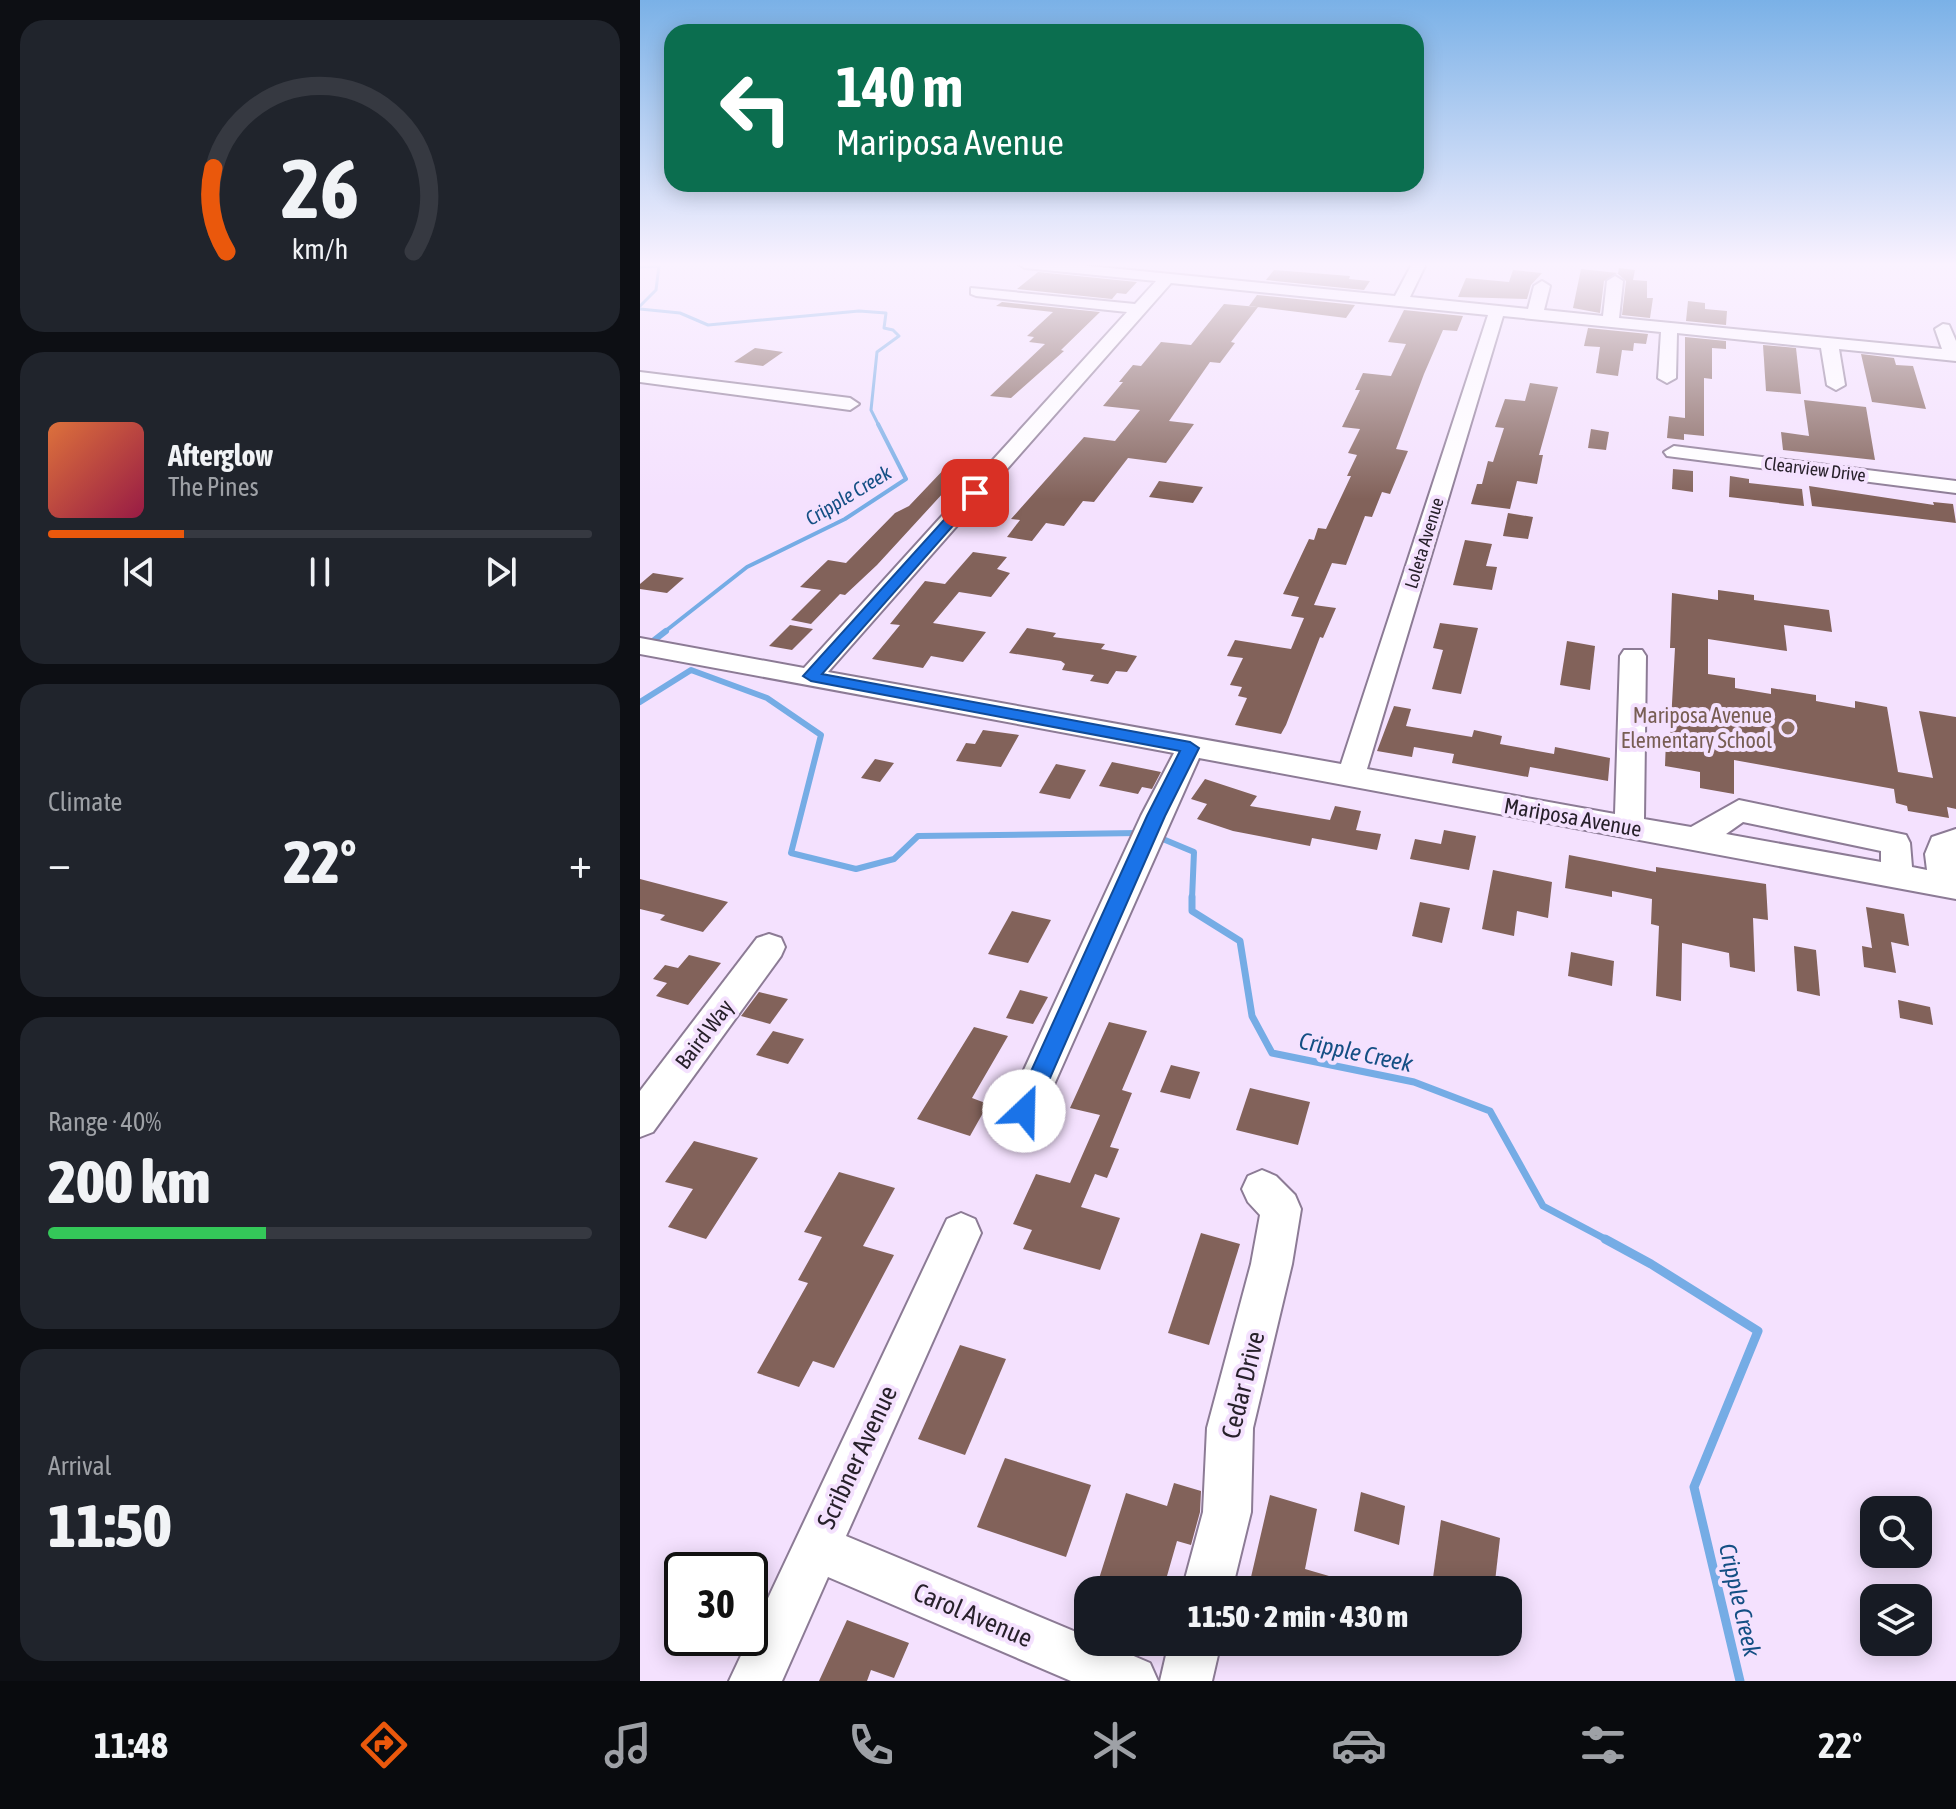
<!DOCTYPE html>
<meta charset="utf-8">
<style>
body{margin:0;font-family:"Asap Condensed",sans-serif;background:#20242c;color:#f1f3f6;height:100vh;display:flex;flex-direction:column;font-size:30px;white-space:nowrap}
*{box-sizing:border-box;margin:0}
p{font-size:26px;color:#9ea1a6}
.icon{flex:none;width:44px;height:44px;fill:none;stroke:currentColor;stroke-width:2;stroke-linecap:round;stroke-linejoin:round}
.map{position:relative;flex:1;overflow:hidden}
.panel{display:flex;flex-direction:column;gap:20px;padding:20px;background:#0d0f14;width:640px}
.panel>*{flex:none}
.banner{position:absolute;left:24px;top:24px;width:760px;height:168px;border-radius:24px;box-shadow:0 4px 20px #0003;background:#0b6e4f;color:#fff;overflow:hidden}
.controls{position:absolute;left:1220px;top:1496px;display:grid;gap:16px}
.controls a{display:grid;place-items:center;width:72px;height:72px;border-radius:16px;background:#171b24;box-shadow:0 4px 20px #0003;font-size:40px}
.speed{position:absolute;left:24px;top:1552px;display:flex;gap:16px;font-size:40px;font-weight:700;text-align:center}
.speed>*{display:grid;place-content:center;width:104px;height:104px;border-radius:50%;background:#171b24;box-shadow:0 4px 20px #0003;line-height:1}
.speed .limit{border:4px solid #111;border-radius:12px;background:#fff;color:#111}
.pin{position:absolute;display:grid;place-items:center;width:68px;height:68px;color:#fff;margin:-34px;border-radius:16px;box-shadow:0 4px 12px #0006}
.me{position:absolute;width:88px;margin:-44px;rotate:24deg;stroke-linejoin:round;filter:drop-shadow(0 0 6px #0008)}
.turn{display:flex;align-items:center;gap:28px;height:168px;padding:0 40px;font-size:36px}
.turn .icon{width:104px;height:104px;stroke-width:2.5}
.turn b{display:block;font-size:56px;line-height:68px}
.big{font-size:60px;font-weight:800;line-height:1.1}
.panel .tile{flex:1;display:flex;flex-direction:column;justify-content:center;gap:12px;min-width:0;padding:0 28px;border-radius:24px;background:#20242c}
.panel .dial{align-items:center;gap:0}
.dial svg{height:208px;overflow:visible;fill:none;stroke:#363941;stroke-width:7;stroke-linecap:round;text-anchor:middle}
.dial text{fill:#f1f3f6;stroke:none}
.song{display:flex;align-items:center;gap:24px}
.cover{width:96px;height:96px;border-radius:12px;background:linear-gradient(135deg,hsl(20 70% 55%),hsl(340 70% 35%))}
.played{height:8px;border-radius:4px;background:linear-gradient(90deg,#ea580c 25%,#363941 25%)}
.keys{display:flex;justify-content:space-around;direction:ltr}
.heat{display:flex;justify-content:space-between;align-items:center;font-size:44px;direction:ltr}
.charge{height:12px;border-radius:6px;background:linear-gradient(90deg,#34c759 40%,#363941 0)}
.trip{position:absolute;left:434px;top:1576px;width:448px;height:80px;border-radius:24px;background:#171b24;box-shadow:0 4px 20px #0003;font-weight:800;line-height:80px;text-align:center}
.dock{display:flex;height:128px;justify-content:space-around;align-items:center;background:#090b0e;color:#9ea1a6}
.dock .icon{width:56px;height:56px}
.dock .current{color:#ea580c}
.dock b{font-size:36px;color:#f1f3f6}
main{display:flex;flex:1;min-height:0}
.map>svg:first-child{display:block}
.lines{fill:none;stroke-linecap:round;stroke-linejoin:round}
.stream-far4{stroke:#75ace5;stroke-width:3}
.stream-far3{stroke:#75ace5;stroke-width:4}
.stream-far2{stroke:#75ace5;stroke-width:6}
.stream-far1{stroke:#75ace5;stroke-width:7}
.stream{stroke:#75ace5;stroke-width:9}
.building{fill:#82625a}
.minor-casing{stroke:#8c7b95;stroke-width:4}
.minor{fill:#fff;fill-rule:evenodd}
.route{fill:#1a73e8;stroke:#114b97;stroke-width:2}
.education-dot{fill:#8d6e63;stroke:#f4e1fe;stroke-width:3}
.labels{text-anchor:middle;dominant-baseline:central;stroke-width:8;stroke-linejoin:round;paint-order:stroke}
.far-street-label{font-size:18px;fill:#28212b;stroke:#f4e1fe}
.far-water-label{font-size:20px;font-style:italic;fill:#144f84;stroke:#f4e1fe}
.education-label{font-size:22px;fill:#785e54;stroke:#f4e1fe;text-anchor:end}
.street-label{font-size:22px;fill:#28212b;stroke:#f4e1fe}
.water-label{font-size:24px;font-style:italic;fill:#144f84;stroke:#f4e1fe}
.near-street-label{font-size:26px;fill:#28212b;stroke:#f4e1fe}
</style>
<main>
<section class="panel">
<div class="tile dial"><svg viewBox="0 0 100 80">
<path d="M14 69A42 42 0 1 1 86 69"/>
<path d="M14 69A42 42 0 0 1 9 37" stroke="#ea580c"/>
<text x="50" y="56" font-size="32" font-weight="700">26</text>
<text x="50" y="72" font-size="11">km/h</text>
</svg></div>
<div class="tile">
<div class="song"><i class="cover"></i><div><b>Afterglow</b><p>The Pines</p></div></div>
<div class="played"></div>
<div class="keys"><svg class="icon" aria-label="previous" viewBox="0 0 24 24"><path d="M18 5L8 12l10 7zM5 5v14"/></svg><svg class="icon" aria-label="pause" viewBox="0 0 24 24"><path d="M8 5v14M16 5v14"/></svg><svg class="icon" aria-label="next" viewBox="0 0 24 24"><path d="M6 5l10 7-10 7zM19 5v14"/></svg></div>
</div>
<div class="tile"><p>Climate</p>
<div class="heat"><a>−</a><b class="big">22°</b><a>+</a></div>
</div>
<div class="tile"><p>Range · 40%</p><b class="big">200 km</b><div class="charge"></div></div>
<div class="tile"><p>Arrival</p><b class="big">11:50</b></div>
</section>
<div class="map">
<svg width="1316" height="1681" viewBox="0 0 1316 1681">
<rect width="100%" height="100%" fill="#f4e1fe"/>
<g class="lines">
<!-- stream-far4 -->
<g class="stream-far4">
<polyline points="0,267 19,266 16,290 0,306"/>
<polyline points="0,309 40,313 68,325 219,311 246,313 244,328 253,330 259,336 237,352 231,410 239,426"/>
</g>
<!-- stream-far3 -->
<polyline class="stream-far3" points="23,633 107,567 205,519 266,479 238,424"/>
<!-- stream-far2 -->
<g class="stream-far2">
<polyline points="0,651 26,631"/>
<polyline points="0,702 51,670 127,698 181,735 151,853 216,869 254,859 278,836 499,833"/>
<polyline points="518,837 554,852 552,899"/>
</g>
<!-- stream-far1 -->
<polyline class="stream-far1" points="552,897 552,911 600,941 612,1016 632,1053 774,1082 850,1111 903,1206 969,1241"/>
<!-- stream -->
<polyline class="stream" points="965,1239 1011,1264 1118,1331 1054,1487 1100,1681"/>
</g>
<!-- building -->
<g class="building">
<polygon points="979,268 995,270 993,280 1007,281 1007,298 1013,298 1010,318 982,315 986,281 977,273 964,281 960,313 933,308 941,269 978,273"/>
<polygon points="634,270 710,276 709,279 730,281 724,290 626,280"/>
<polygon points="873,270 902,273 891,285 887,299 818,297 826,278 869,282"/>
<polygon points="398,272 497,282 486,294 477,293 472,299 377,289"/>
<polygon points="617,295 715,305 706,318 609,306"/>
<polygon points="1048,301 1065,303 1065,309 1087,311 1086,325 1046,321"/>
<polygon points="362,302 460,312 421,350 424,351 371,398 350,396 405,344 389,342 394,337 387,336 413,312 356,306"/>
<polygon points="584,304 618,307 591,342 595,343 580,363 570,362 529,421 554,424 526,463 488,458 454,502 443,501 424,526 406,523 392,541 367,537 380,520 371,519 444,437 475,441 500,410 463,406 483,382 479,382 493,365 501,366 521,342 551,345"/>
<polygon points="764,310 823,316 817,331 803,330 784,374 756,449 768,451 750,494 742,492 732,517 725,516 706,565 692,563 674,605 696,608 683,638 680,637 646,725 641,734 595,725 607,698 598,696 602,687 590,685 603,658 587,656 595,640 651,649 664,618 651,616 659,597 643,594 669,539 674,540 678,528 686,529 711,476 707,476 717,455 708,453 720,429 702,427 720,390 715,390 723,373 751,376 766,344 748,342"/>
<polygon points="948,328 1008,334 1006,344 994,343 993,351 982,350 978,376 956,373 960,347 944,346"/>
<polygon points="1045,337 1086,341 1086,349 1072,348 1072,379 1064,378 1064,436 1044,434 1044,440 1027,438 1029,416 1045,418"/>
<polygon points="1123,345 1156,348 1161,394 1126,391"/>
<polygon points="115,348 143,352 123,366 94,362"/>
<polygon points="1221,354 1254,358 1256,365 1273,366 1286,409 1232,402"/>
<polygon points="890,383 918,387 899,455 903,455 897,484 877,481 870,509 831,504 837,484 842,484 848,461 853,462 864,428 855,427 865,399 885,401"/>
<polygon points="1164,400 1226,407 1235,460 1143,450 1141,432 1169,436"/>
<polygon points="951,429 969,432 966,450 948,448"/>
<polygon points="308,465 327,467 237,565 205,595 200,594 171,624 151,620 181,590 160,587 188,560 206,563 255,513 269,506"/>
<polygon points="1033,469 1053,471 1053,492 1032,489"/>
<polygon points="1090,476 1109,479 1109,483 1162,489 1164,506 1089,497"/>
<polygon points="519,481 563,487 553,503 509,497"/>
<polygon points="1169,486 1294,505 1293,502 1313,504 1316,523 1172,506"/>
<polygon points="868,513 893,517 888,539 863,536"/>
<polygon points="825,540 852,544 846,566 857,567 852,590 813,585"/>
<polygon points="333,552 367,557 357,569 370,573 351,597 319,592 293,623 346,632 323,662 291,656 283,668 232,659 260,625 250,624 285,581 305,584"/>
<polygon points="13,573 44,578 27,593 0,589 0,584"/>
<polygon points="1078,590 1114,595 1114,600 1189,610 1192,632 1144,625 1147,651 1068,639 1068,674 1095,678 1095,688 1131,694 1131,688 1176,695 1176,701 1215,708 1215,701 1247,707 1258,772 1293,778 1279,711 1316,717 1316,809 1307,807 1309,818 1268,811 1267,806 1256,803 1254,789 1094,760 1094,794 1060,788 1060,772 1025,766 1026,740 1030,740 1035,648 1030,648 1032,593 1078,600"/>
<polygon points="800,623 838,628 821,694 792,689 803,650 793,648"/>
<polygon points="150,625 173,629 152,650 129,646"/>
<polygon points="387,628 416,633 413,637 465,644 461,649 497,656 487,672 476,671 468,684 450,681 454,675 422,670 425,664 421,661 369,653"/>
<polygon points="927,641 955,646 950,690 920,685"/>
<polygon points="754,706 771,709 766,726 832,737 834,730 862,736 860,744 914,754 915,747 970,758 968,781 890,767 888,777 812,763 814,754 774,747 772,757 737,751"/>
<polygon points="343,730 379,735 361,767 316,761 326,743 335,744"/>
<polygon points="235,759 254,763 240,782 221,778"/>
<polygon points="472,762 521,772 512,789 502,787 498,794 459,786"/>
<polygon points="416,764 446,770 430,799 399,793"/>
<polygon points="565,779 617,796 610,806 690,820 695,806 721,811 716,830 741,834 737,850 672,838 670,846 593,831 557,819 567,804 551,799"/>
<polygon points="804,830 836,836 829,870 770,859 775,839 801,844"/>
<polygon points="929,855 1016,872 1016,867 1126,884 1128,920 1113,918 1115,972 1090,967 1089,953 1042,943 1041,1001 1016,996 1019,926 1011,924 1012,899 972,891 972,897 925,888"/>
<polygon points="853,870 912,882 908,918 877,911 874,936 842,929"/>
<polygon points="0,879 88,902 63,932 20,920 25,915 0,909"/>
<polygon points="780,902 810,908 802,943 772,936"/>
<polygon points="1226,907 1264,914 1269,946 1251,942 1256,973 1224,967 1222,946 1232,948"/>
<polygon points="372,911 411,920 388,963 348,954"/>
<polygon points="1154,946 1176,950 1180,996 1157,991"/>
<polygon points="931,952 974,961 972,986 928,976"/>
<polygon points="49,955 81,963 48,1005 16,996 27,983 13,979 25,965 38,968"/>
<polygon points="380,990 408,997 393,1024 366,1018"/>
<polygon points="119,992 148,999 130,1024 101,1016"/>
<polygon points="1258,1000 1290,1007 1293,1025 1260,1018"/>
<polygon points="469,1022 507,1031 482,1090 492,1093 470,1147 479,1149 467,1178 455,1174 441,1207 480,1218 460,1270 383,1249 392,1230 373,1224 396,1174 430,1183 460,1115 430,1108"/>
<polygon points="334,1027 368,1036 332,1098 348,1104 330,1136 277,1119"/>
<polygon points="133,1031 164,1039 148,1064 116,1055"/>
<polygon points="531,1065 560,1072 550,1099 520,1092"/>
<polygon points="610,1088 670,1102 658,1145 596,1130"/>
<polygon points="54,1141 118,1158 66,1239 28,1227 53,1189 25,1182"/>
<polygon points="199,1172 255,1188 223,1246 254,1255 194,1368 173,1361 159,1387 117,1373 168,1283 158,1280 182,1237 164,1232"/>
<polygon points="561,1233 600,1244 569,1345 528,1333"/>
<polygon points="320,1345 366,1359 325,1455 278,1439"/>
<polygon points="365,1458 451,1485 426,1557 337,1527"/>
<polygon points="534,1483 561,1491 560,1512 551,1545 537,1541 523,1590 474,1590 457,1585 486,1493 527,1506"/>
<polygon points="721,1492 765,1506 759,1545 714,1531"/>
<polygon points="630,1495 677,1509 665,1569 689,1576 686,1590 608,1590"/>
<polygon points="801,1520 860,1538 854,1590 806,1590 792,1585"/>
<polygon points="207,1620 269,1643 254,1678 231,1670 227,1681 179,1681"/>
</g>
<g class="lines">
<!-- minor casing -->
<g class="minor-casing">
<g id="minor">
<path d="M378,264H429L755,296L772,264H786L770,297L888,309L894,286L902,281L910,286L904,310L963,316L967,281L975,276L983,281L979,318L1302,349L1295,329L1303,324L1309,325L1316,341V361L1199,349L1205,385L1196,390L1187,385L1181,348L1037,333L1036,378L1027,383L1018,378L1021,332L863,316L727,769L975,814L980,656L984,650H1002L1006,656L1004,819L1051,827L1099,800L1266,835L1270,843L1272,867L1287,870L1285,854L1292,837L1316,829V899L559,758L397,1123L384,1128L371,1123L365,1111L501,816L534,753L0,654V638L164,668L487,312L336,296L331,294V288L495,304L516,281L385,268ZM531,283L848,315L701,764L188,672ZM1103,822L1241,851V862L1086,834Z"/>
<polygon points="0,372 210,398 219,404 210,410 0,382"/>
<polygon points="1034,446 1316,481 1316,493 1027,456 1024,452"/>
<polygon points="129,934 141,938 145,947 141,956 13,1132 0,1137 0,1091 117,938"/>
<polygon points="622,1170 636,1176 655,1195 661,1209 652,1264 613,1428 611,1512 592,1590 542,1590 563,1512 567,1428 611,1264 620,1215 608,1202 602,1189 608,1176"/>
<polygon points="321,1213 335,1219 341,1233 206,1536 448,1637 448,1642 461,1642 510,1663 518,1681 431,1681 188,1577 142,1681 89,1681 307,1219"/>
<polygon points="529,1642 581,1642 572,1681 520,1681"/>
</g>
</g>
<!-- minor -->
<use href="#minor" class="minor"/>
</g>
<!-- sky -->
<linearGradient id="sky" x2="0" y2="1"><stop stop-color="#7ab1e7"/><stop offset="0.53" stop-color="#faf2ff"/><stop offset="1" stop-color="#faf2ff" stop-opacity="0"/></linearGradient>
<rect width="1316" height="499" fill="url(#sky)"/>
<!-- route -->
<polygon class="route" points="335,489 342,493 340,495 182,674 550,742 559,748 525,816 392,1119 384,1122 376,1119 373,1111 507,816 540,751 171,681 163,676 331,490"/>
<!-- markers -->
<circle class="education-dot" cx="1148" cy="728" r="8"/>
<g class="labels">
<!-- far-street labels -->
<g class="far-street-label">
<text transform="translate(1175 469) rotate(7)">Clearview Drive</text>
<text transform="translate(784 543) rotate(-73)">Loleta Avenue</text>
</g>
<!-- far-water labels -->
<g class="far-water-label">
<text transform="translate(208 495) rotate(-31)">Cripple Creek</text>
</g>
<!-- education labels -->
<g class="education-label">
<text x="1132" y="715">Mariposa Avenue<tspan x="1132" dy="25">Elementary School</tspan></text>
</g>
<!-- street labels -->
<g class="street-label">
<text transform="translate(933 817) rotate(10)">Mariposa Avenue</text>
<text transform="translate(64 1034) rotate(-53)">Baird Way</text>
</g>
<!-- water labels -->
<g class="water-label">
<text transform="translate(716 1052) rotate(12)">Cripple Creek</text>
<text transform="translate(1100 1600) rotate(77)">Cripple Creek</text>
</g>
<!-- near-street labels -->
<g class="near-street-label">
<text transform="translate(603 1385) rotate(-76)">Cedar Drive</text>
<text transform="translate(217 1457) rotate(-65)">Scribner Avenue</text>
<text transform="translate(333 1615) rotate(23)">Carol Avenue</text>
</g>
</g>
</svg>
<div class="controls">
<a><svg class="icon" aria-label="search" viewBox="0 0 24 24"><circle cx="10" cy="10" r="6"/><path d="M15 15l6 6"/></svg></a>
<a><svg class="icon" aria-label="layers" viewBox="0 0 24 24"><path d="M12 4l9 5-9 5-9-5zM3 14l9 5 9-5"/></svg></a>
</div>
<div class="speed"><div class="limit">30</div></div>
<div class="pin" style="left:335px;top:493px;background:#d93025"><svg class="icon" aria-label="arrive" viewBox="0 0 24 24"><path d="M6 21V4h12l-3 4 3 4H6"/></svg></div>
<svg class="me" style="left:384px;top:1111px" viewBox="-20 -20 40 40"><circle r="19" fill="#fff"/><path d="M0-13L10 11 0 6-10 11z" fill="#1a73e8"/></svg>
<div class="trip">11:50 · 2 min · 430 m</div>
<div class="banner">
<div class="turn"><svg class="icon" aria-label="left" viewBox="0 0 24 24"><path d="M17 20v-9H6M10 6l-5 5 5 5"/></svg><div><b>140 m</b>Mariposa Avenue</div></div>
</div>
</div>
</main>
<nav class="dock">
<b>11:48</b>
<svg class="icon current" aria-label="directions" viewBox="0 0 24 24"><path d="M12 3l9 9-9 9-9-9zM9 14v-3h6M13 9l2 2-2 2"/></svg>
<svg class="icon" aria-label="music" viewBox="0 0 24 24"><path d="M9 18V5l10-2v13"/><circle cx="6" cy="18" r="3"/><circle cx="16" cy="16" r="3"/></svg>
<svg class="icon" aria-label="phone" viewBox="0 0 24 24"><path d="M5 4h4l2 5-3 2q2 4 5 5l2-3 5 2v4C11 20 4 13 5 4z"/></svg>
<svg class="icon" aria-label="climate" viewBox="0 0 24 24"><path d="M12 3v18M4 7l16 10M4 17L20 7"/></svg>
<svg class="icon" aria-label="car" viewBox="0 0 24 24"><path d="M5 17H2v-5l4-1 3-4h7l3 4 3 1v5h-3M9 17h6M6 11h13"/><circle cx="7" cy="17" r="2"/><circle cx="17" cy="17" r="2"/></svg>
<svg class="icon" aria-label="filters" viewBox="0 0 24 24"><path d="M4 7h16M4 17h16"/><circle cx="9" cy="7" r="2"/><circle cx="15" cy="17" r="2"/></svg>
<b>22°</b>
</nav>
